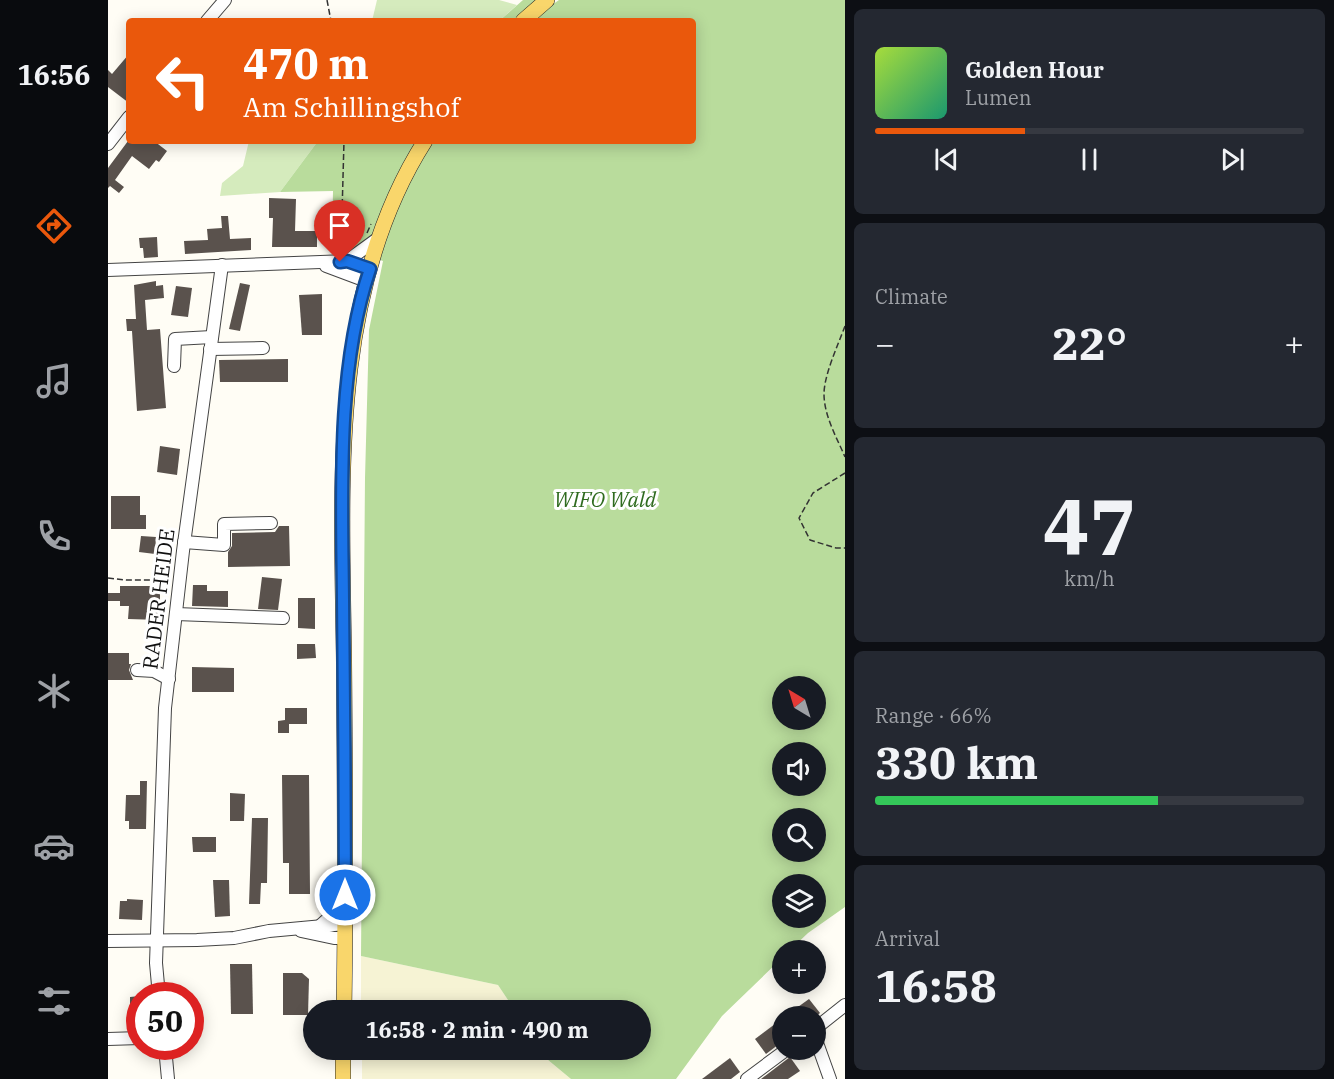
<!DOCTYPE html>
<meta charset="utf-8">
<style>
body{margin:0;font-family:"IBM Plex Serif",serif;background:#242831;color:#f1f3f6;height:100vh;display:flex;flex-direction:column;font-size:22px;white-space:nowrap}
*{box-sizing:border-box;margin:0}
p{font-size:20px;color:#9ea1a6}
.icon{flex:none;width:33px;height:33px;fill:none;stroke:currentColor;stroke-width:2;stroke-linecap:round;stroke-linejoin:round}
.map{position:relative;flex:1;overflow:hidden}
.drawer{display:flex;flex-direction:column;gap:9px;padding:9px;background:#0d0f14;width:489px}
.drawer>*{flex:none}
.banner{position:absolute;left:18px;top:18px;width:570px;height:126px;border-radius:6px;box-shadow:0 3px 15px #0003;background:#ea580c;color:#fff;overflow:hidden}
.needle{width:39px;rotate:322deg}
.controls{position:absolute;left:664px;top:676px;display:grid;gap:12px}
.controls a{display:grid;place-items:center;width:54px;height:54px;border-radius:50%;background:#171b24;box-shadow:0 3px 15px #0003;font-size:30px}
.speed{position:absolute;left:18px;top:982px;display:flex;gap:12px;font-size:30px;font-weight:700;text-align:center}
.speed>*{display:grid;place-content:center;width:78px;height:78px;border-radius:50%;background:#171b24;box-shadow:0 3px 15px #0003;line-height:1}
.speed .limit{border:9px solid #d22;background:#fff;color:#111}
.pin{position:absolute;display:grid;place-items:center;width:51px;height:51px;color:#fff;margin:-62px -26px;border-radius:50% 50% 50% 0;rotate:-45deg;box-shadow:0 0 6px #0007}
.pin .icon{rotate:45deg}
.me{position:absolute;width:66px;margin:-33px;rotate:0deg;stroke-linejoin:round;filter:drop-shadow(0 0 4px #0008)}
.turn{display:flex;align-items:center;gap:21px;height:126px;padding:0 18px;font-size:27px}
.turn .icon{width:78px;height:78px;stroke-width:2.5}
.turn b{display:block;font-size:42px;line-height:51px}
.big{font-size:45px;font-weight:800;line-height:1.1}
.drawer .card{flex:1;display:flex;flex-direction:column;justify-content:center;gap:9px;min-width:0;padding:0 21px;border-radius:9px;background:#242831}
.drawer .dial{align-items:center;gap:0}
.dial b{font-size:78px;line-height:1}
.song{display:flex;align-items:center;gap:18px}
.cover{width:72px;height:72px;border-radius:9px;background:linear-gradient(135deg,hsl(80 70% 55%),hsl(160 70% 35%))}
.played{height:6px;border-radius:3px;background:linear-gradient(90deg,#ea580c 35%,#363941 35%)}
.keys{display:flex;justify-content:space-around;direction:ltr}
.heat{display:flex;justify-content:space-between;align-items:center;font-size:33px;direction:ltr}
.charge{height:9px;border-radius:4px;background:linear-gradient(90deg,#34c759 66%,#363941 0)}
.trip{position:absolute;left:195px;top:1000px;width:348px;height:60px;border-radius:30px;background:#171b24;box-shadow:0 3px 15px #0003;font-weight:800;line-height:60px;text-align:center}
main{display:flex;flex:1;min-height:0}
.menu{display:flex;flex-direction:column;width:108px;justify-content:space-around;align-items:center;background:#090b0e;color:#9ea1a6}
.menu .icon{width:42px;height:42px}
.menu .selected{color:#ea580c}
.menu b{font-size:27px;color:#f1f3f6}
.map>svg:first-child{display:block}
.farmland{fill:#f6f3d4}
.green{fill:#d5ebbd}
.forest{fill:#b9dc9c;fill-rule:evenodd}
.building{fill:#5a524d}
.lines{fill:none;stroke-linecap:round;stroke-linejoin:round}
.minor-casing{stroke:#444;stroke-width:14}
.major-casing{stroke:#222;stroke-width:16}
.path{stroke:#333;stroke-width:1.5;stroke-dasharray:6 3;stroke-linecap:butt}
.minor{stroke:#fff;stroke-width:12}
.major{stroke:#f9d66b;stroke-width:15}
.route-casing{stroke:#114b97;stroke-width:15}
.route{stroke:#1a73e8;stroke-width:10}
.labels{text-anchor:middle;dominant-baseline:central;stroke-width:6;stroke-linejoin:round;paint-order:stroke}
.park-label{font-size:21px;font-style:italic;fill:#2f6b1f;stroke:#fff}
.street-label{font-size:21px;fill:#111;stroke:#fff}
</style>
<main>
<nav class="menu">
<b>16:56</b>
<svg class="icon selected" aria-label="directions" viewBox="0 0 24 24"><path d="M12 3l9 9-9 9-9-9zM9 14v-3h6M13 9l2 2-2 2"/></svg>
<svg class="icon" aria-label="music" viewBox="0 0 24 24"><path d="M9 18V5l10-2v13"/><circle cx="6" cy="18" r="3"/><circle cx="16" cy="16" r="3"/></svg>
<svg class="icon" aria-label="phone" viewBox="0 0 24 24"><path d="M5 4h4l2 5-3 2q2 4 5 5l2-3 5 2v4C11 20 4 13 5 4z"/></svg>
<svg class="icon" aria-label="climate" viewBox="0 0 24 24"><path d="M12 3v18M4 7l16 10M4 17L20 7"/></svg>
<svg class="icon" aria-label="car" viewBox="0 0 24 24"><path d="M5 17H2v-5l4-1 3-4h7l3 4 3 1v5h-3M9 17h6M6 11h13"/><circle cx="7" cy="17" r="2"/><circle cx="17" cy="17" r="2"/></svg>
<svg class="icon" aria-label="filters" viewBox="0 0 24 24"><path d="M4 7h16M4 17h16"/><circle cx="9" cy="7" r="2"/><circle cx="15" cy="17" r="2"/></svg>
</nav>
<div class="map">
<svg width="737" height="1079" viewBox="0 0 737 1079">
<rect width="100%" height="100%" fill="#fffdf5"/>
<!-- farmland -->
<g class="farmland">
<polygon points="253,956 390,985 402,1003 403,1011 253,1011"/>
<polygon points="254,1050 428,1050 463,1079 254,1079"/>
</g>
<!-- green -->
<g class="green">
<polygon points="269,0 391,0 409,5 391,21 264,21"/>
<polygon points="141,141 210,141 172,192 112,196 114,183 135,166"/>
</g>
<!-- forest -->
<path class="forest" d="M415,0H435L441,7L451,0H737V907L700,933L681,951H675V957L614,1016L568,1079H463L428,1050H532V1011H403L402,1003L390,985L253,956L257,478L261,330L275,261L224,244L225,191L172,192L210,141H585V21H391ZM675,687H708V720H675ZM675,753H708V786H675ZM675,819H708V852H675ZM675,885H708V918H675Z"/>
<!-- building -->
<g class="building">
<polygon points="21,54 21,103 0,87 0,70 4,74"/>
<polygon points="20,141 46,141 59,151 51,162 48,160 41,169 24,156 7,180 16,187 11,193 2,186 0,188 0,168"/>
<polygon points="161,198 188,199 187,231 209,231 209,247 164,247 165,218 161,218"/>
<polygon points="113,216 120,216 122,239 143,238 143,250 77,254 76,241 100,240 99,229 114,228"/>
<polygon points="49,237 50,257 36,258 35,248 32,248 31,238"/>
<polygon points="48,281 48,286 55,285 56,298 37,300 39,330 52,329 58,408 29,411 24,331 19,331 18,319 28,319 26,285"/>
<polygon points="132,283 142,285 132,331 121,329"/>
<polygon points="68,286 84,288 80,317 63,315"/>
<polygon points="214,294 214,335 194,335 191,295"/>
<polygon points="180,359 180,382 112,382 111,360"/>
<polygon points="52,446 72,449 69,475 49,472"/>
<polygon points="3,496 32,496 32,515 38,515 38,529 3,529"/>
<polygon points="171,526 181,526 182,566 120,567 120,552 124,546 124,533 167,532"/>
<polygon points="33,536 48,537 47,554 31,552"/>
<polygon points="154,577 174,579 170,610 150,609"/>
<polygon points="85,585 99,585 99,591 120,591 120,607 84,606"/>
<polygon points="12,586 52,586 52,620 20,619 21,606 12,606 12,601 0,601 0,593 12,593"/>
<polygon points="190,598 207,598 207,629 190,628"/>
<polygon points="189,644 207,644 208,658 189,659"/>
<polygon points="0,653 21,653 21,664 23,664 21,670 25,680 0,680"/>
<polygon points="84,667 126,668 126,692 84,692"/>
<polygon points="177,708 199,708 199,724 181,724 181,733 170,733 170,721 177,720"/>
<polygon points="174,775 201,775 202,894 181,894 181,863 175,863"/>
<polygon points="32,781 39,781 38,829 21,829 21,821 17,821 18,795 32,795"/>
<polygon points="122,793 137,794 136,821 122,821"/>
<polygon points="144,818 160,818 159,883 153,883 152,904 141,904"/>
<polygon points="84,837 108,837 108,852 85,852"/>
<polygon points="105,880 121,880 122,916 107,917"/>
<polygon points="19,899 35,900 34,920 11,919 12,901 19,901"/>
<polygon points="122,964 144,964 145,1014 123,1014"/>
<polygon points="175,973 194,973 201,979 200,1015 175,1015"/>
<polygon points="32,996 32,1030 22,1030 22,997"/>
<polygon points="701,999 712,1013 707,1017 676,1017"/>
<polygon points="675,1018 675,1041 658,1054 647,1039"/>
<polygon points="682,1057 692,1071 680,1079 653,1079"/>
<polygon points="622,1058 632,1072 623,1079 594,1079"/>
</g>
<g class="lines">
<!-- minor casing -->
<g class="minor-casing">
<g id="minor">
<polyline points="99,21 117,0"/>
<polyline points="0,144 21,117"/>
<polyline points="239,261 272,237"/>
<polyline points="218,266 258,281"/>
<polyline points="0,270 239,261 262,269"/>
<polyline points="102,349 155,348"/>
<polyline points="66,366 67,339 104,337"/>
<polyline points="76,542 116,545 116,524 163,523"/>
<polyline points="68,614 175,618"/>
<polyline points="29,670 46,671 61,679"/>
<polyline points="213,925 223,916 237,895"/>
<polyline points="193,931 226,938 237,938"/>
<polyline points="0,941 89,940 126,938 161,931 237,924"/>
<polyline points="51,996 48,963 57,708 75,551 114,265"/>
<polyline points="708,1028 737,1005"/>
<polyline points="0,1039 32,1038"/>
<polyline points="708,1040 722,1079"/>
<polyline points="57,1047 60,1079"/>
<polyline points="639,1079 678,1050"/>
</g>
</g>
<!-- major casing -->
<g class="major-casing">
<g id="major">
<polyline points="415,21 439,0"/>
<path d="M236,1011C238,895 237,778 236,662C234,489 220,293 317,141"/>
<polyline points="235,1079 235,1050"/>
</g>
</g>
<!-- path -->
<g class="path">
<polyline points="219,0 223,21"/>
<polyline points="259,233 263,224"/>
<polyline points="233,250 236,141"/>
<path d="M737,326C730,345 716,375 716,394C716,416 729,438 737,457"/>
<polyline points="737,473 705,493 691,518 702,540 728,548 737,548"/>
<polyline points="0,578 18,580 59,580"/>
<polyline points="223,896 224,886"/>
</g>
<!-- minor -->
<use href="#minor" class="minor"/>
<!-- major -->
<use href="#major" class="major"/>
</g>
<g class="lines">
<!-- route casing -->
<g class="route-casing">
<path id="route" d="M232,262L239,261L262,269C228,369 234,494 235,599C236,698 237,796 237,895"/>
</g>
<!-- route -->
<use href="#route" class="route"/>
</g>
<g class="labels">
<!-- park labels -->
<g class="park-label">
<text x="497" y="499">WIFO Wald</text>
</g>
<!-- street labels -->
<g class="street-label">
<text transform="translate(50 599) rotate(-83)">RADER HEIDE</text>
</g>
</g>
</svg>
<div class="controls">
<a><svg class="needle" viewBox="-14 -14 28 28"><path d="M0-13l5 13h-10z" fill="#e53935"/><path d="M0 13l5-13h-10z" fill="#9ea1a6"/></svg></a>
<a><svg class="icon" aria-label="sound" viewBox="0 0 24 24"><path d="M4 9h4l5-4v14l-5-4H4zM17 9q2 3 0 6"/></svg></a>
<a><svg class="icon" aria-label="search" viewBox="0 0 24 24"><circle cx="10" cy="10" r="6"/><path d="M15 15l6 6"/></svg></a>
<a><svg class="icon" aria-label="layers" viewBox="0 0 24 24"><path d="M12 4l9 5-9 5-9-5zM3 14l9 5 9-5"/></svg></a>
<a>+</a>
<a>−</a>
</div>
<div class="speed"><div class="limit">50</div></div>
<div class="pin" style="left:232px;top:262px;background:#d93025"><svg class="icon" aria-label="arrive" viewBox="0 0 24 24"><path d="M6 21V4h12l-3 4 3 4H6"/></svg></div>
<svg class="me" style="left:237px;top:895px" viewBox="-20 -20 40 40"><circle r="17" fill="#1a73e8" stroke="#fff" stroke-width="3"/><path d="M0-11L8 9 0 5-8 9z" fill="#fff"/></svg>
<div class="trip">16:58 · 2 min · 490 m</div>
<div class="banner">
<div class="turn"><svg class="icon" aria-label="left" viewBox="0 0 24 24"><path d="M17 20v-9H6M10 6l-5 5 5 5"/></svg><div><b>470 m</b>Am Schillingshof</div></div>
</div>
</div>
<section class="drawer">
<div class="card">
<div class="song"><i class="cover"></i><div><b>Golden Hour</b><p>Lumen</p></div></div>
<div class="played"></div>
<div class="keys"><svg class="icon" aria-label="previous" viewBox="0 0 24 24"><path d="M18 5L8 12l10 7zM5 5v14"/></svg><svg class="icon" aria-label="pause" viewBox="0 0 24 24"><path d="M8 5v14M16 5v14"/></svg><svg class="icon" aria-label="next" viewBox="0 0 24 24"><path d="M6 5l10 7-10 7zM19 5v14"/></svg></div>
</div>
<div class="card"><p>Climate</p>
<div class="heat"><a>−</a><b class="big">22°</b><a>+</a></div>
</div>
<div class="card dial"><b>47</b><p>km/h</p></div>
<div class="card"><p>Range · 66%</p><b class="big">330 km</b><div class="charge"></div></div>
<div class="card"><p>Arrival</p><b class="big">16:58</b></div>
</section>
</main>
